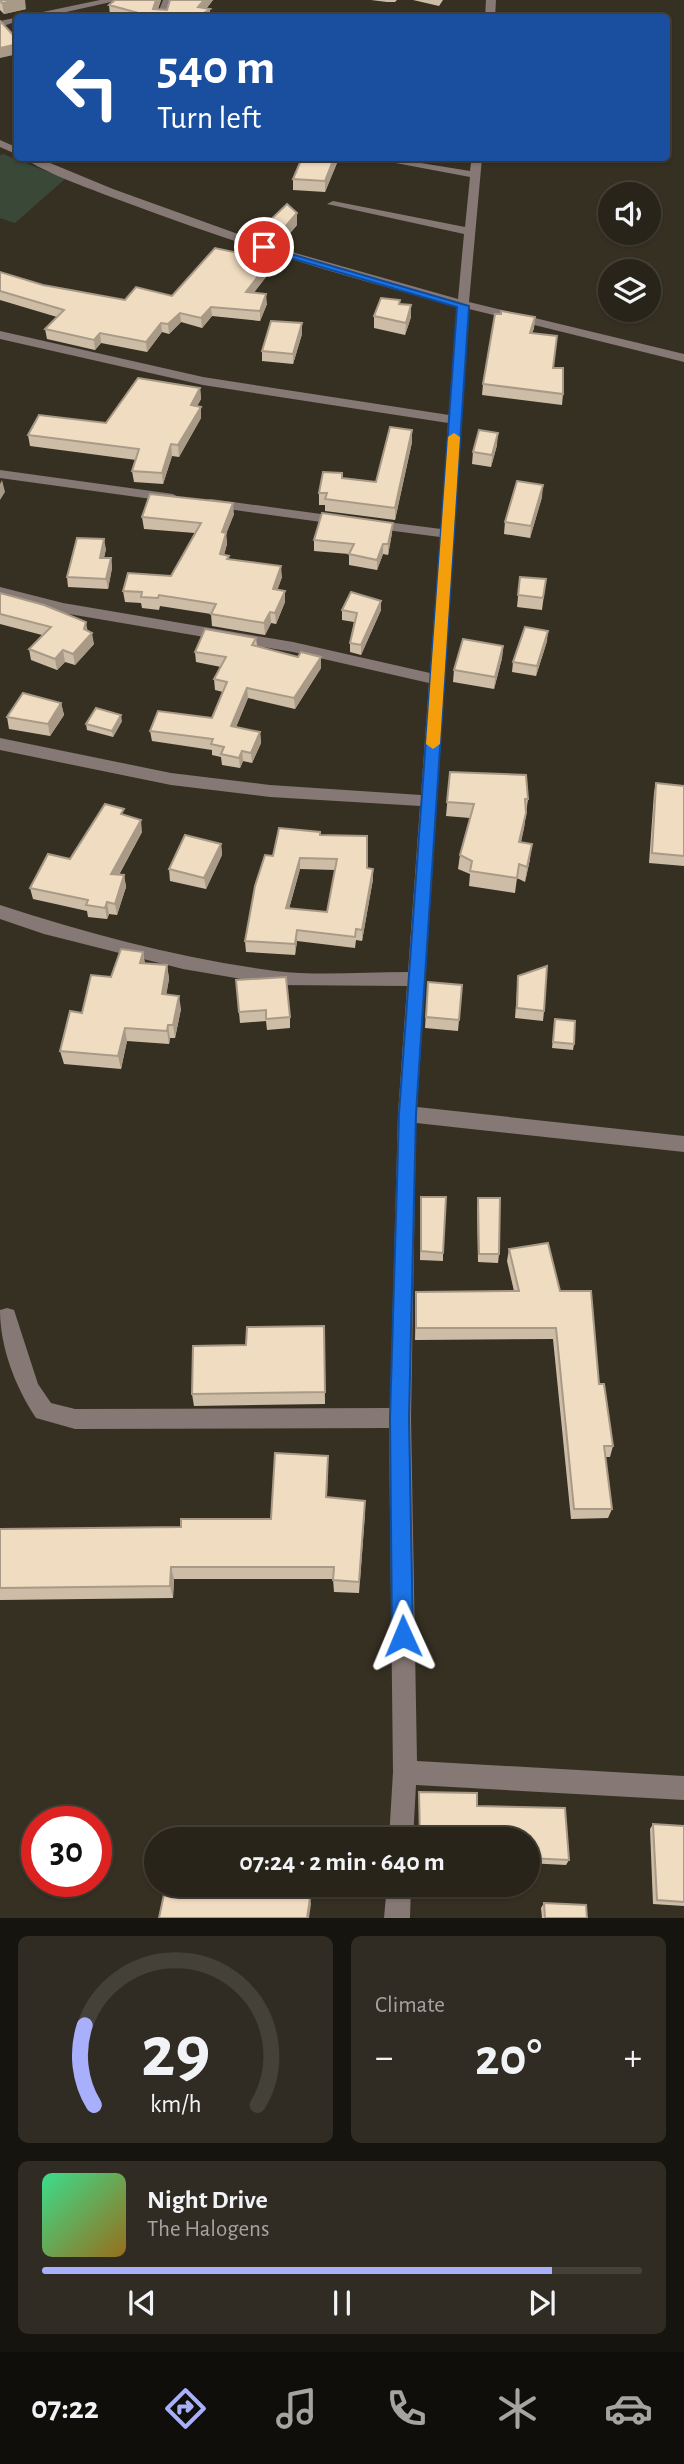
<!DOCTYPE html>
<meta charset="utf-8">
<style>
body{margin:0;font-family:"Alegreya Sans",sans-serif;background:#302c23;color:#f1f3f6;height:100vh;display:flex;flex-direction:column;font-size:26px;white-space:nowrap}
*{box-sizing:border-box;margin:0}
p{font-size:23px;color:#a5a4a2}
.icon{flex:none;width:38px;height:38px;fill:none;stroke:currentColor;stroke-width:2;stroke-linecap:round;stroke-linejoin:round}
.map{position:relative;height:1918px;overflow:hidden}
.drawer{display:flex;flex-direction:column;gap:18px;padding:18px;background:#16140e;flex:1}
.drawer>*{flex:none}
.hud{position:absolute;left:14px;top:14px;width:656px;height:147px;border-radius:7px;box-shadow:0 2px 5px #0004,0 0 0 2px #444139;background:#1a4fa0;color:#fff;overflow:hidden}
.tools{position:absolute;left:598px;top:182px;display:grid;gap:14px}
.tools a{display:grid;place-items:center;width:63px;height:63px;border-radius:50%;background:#28241a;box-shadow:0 2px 5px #0004,0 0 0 2px #444139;font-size:35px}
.speed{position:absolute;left:21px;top:1806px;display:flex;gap:14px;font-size:35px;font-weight:700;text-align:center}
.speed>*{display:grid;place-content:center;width:91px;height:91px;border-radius:50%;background:#28241a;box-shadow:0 2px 5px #0004,0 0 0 2px #444139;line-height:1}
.speed .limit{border:10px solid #d22;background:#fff;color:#111}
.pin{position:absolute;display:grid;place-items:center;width:60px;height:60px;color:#fff;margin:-30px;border:4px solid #fff;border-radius:50%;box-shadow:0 2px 7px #0007}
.me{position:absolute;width:77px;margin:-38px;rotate:359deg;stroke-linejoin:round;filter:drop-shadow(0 0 5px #0008)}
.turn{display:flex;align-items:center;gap:24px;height:147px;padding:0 28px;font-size:32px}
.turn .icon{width:91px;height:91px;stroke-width:2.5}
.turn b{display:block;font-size:49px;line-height:60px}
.big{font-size:52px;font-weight:700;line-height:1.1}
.drawer .tile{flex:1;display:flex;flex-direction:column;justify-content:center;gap:10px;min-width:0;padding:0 24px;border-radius:10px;background:#302c23}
.drawer .dial{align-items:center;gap:0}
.dial svg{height:182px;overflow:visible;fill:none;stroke:#444139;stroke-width:7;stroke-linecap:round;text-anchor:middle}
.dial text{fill:#f1f3f6;stroke:none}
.song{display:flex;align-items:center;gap:21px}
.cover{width:84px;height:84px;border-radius:10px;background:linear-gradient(135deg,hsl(150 70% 55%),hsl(40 70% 35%))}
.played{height:7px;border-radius:4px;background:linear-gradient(90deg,#a8b0fc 85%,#444139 85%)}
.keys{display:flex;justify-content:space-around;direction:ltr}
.heat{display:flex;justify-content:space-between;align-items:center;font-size:38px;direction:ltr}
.drawer .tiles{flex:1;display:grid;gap:18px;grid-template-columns:1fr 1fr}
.tile:last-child{grid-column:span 2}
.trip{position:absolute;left:144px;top:1827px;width:396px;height:70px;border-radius:35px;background:#28241a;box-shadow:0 2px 5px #0004,0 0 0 2px #444139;font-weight:700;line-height:70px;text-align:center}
.dock{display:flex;height:112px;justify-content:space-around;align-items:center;background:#100e0a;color:#a5a4a2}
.dock .icon{width:49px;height:49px}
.dock .current{color:#a8b0fc}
.dock b{font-size:32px;color:#f1f3f6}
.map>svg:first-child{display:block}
.green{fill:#3a4937}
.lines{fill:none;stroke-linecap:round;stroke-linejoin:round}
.minor{fill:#867875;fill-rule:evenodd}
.wall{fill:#cebda6;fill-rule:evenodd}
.shaded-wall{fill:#a89a87}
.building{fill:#f0dcc1;stroke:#a89a87;stroke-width:2;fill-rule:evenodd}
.route{fill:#1a73e8;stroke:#114b97;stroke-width:2}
.slow{fill:#f59e0b}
</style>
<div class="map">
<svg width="684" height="1918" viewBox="0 0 684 1918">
<rect width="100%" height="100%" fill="#363022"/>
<!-- green -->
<polygon class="green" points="3,154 48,172 60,172 66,178 15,223 0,218 0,155"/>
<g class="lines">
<!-- minor -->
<g class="minor">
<polygon points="100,0 120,0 39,18 18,18 18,21 0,27 0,21"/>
<polygon points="163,0 173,0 166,18 156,18"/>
<polygon points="486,0 496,0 495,18 485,18"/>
<polygon points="0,140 18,148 18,155 0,147"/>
<path d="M25,158H38L113,189L274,247L458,299L464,234L327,204L333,201L465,227L470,177L369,158H390L470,171L471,163L440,161L435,158H482L469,302L684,354V362L469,309L417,1107L684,1136V1152L416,1123L411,1418L417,1761L684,1776V1800L416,1785L413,1839H389L393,1772L389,1428L75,1429L36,1418C16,1388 0,1348 0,1310L7,1308L14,1310L38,1384L51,1403L75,1409L390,1408L398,1114L407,986L277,985L183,969L44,934L0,919V905C89,934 182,959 275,971C318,976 364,972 408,972L420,806L270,797L171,785L0,750V738L171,773L270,785L421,795L429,683L293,652L63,613L0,597V587L63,603L293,642L430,673L440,537L371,528L364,524L371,520L441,529L448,423L203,385L0,339V331L203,377L449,415L457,306C343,277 231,242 122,201C99,192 41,172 25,158Z"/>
<polygon points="0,470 173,494 180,498 173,502 0,478"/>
<polygon points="211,499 343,517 350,521 343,525 206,506 206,500"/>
<polygon points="387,1885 411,1885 410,1918 384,1918"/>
</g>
</g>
<!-- wall -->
<g class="wall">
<polygon points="0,0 26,9 4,14 0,10"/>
<polygon points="115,0 161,0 158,9 167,10 170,0 213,0 206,9 210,18 118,18 110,15 109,5"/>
<polygon points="371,0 397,0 395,2 387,2"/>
<polygon points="413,0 443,0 439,6"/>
<polygon points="302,158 339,158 325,192 293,190 293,179"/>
<polygon points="297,225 279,246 262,240 262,228"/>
<polygon points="270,246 271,255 261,267 266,277 253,293 267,304 260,321 212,316 202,328 181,322 169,334 162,332 147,352 101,343 95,350 47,339 45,329 57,317 0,300 0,272 43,285 125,300 172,296 238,253"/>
<polygon points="400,300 400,304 411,305 411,317 405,335 374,328 374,316"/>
<polygon points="535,317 534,328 532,333 554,368 563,394 562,405 482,395 483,384"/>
<polygon points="302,334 293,364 262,361 262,351"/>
<polygon points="200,388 201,399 197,406 201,407 201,418 179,457 172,456 163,484 134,482 132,471 136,460 30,446 28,435 106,423"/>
<polygon points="412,430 412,442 395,520 325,511 325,505 319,505 319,493 342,478 376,482"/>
<polygon points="497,445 491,467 472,464 473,452"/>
<polygon points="542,497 530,538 504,534 505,522"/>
<polygon points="234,514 226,534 227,544 224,555 229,559 282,577 277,590 285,591 285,602 276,624 271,623 265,635 212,626 211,614 160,606 159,610 142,608 141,603 125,602 123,591 171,576 195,533 144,529 142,517"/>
<polygon points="392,533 388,555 383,554 377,570 349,565 349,554 314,551 314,540"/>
<polygon points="106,549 104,558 111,558 112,568 108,589 68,587 67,577"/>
<polygon points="520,577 546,579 542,610 517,607"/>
<polygon points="0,593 88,631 94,644 75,665 65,662 57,670 31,660 29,649 42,635 0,624"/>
<polygon points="381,601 381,610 361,655 350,652 350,643 354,622 342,620 342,610"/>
<polygon points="256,638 257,646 321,668 295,709 248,698 236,727 260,732 261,743 252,763 243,761 240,768 222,765 221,757 212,755 212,750 152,741 150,731 212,718 223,692 215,690 214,679 221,667 196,662 195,652"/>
<polygon points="547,641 536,676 512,672 513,662"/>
<polygon points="503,646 502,658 494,689 453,682 454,670"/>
<polygon points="61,703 64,715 50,736 9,729 7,717"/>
<polygon points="122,721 113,737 87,730 86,724"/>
<polygon points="450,772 528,799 524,828 521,842 530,859 525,882 517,878 515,893 469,886 470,874 458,869 460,855 470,818 446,816"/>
<polygon points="656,783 684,786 684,866 649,863 654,793"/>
<polygon points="125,816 142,832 119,875 124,875 126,887 117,915 109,914 107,919 88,917 87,911 33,899 30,888 70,859"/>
<path d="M320,835L367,868L373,879L362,941L356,940L355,948L297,941L295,955L246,952L245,941L273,856ZM300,869L335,870L327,912L289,909Z"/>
<polygon points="221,844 222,855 206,889 170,881 169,869"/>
<polygon points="143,952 145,964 167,965 169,979 166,995 181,1009 175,1038 170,1038 169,1044 127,1041 121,1069 64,1064 60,1051 82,1013 111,977"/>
<polygon points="518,976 544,1011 543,1021 515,1018"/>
<polygon points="236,980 290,1017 290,1028 267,1030 266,1021 240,1023"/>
<polygon points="428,982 459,1020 458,1031 425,1028"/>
<polygon points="555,1019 574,1044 573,1050 552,1048"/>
<polygon points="421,1197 443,1253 443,1261 420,1260"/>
<polygon points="478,1198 499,1254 498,1263 478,1262 477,1206"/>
<polygon points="509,1249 560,1291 599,1384 613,1446 610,1457 605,1457 612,1509 608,1518 571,1519 553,1339 415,1340 416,1292 514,1291 507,1261"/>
<polygon points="324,1326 325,1404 194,1406 192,1394 246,1345"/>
<polygon points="328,1456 327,1497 365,1513 359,1593 334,1592 333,1579 174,1579 173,1598 0,1600 0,1529 181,1527 271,1519"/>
<polygon points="419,1792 477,1806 569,1860 566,1865 527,1863 527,1839 419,1839"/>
<polygon points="653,1824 684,1826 684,1906 653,1904 650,1829"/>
<polygon points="544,1903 587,1918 542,1918 541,1908"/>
</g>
<!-- shaded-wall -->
<g class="shaded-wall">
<polygon points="18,0 25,0 26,9 4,14 2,3"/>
<polygon points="156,0 161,0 155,17 153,9"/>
<polygon points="204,0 213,0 202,14 210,9 210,18 196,18 198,7"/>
<polygon points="18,44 18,54 0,58 0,48"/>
<polygon points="334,158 339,158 325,192 325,181"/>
<polygon points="297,213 297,225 279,246 279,234"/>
<polygon points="270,246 271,255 254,275 254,265"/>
<polygon points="265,267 266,277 247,302 246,292"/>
<polygon points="266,294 267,304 260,321 260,311"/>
<polygon points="411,305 411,317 405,335 406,323"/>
<polygon points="211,307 212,316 202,328 201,318"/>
<polygon points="180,313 181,322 169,334 168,324"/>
<polygon points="535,317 534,328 529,344 530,333"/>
<polygon points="161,323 162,332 147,352 146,342"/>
<polygon points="302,323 302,334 293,364 293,354"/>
<polygon points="100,333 101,343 95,350 94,340"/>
<polygon points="200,388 201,399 192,416 191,405"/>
<polygon points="201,407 201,418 179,457 178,445"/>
<polygon points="412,430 412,442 395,520 395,508"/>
<polygon points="498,433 497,445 491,467 492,455"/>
<polygon points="171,444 172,456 163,484 162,473"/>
<polygon points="2,480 5,492 0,500 0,484"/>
<polygon points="543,485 542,497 530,538 531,526"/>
<polygon points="233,503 234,514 226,534 227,544 221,565 220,554 222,532"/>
<polygon points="393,523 392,533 388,555 388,544"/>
<polygon points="104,539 106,549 101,568 100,558"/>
<polygon points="383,544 383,554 377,570 377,560"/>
<polygon points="111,558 112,568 108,589 106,579"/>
<polygon points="281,566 282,577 274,600 273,589"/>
<polygon points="285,591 285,602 276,624 275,613"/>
<polygon points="381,601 381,610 361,655 361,645"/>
<polygon points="270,612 271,623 265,635 264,623"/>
<polygon points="86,622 88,633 92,633 94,644 75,665 73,654"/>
<polygon points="548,631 547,641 536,676 537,666"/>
<polygon points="503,646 502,658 494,689 495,677"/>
<polygon points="63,650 65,662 57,670 55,659"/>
<polygon points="321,657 321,668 295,709 294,698"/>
<polygon points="247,688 248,698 232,737 231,726"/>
<polygon points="61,703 64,715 50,736 48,724"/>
<polygon points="121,715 122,721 113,737 112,731"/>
<polygon points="260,732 261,743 252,763 251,753"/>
<polygon points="242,751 243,761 240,768 239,758"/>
<polygon points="526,813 524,828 517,856 519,842"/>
<polygon points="141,820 142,832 113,885 111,874"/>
<polygon points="221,844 222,855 206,889 204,878"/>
<polygon points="532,844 530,859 525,882 527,867"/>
<polygon points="300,858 300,869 286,919 286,908"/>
<polygon points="373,869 373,879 362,941 362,930"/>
<polygon points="124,875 126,887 117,915 115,904"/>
<polygon points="107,902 109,914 107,919 105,908"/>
<polygon points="297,930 297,941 295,955 295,944"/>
<polygon points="143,952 145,966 140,963"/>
<polygon points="167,965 169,979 164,1008 162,994"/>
<polygon points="179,996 181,1009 175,1038 173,1025"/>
<polygon points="168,1025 170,1038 169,1044 167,1031"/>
<polygon points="125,1028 127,1041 121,1069 118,1056"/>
<polygon points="171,1567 174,1579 173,1598 170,1586"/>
<polygon points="310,1898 311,1904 309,1918 307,1918"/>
</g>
<!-- building -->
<g class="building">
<polygon points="0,0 18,0 2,3"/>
<polygon points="115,0 156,0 153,9 167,10 170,0 204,0 198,7 210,9 196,18 157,18 109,5"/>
<polygon points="0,21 18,40 18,44 0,48"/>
<polygon points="302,158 334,158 325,181 293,179"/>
<polygon points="287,204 297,213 279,234 262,228"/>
<polygon points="252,240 270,246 254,265 265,267 246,292 266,294 260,311 211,307 201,318 180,313 168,324 161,323 146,342 100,333 94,340 45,329 64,310 0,291 0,272 43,285 125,300 136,287 172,296 215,248 238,253"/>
<polygon points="381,298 400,300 399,304 411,305 406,323 374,316"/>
<polygon points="501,311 535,317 530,333 557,336 553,368 563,368 563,394 483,384 495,314 501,314"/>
<polygon points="271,321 302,323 293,354 262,351"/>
<polygon points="138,378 200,388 191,405 201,407 178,445 171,444 162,473 132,471 139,449 28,435 39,415 106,423"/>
<polygon points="390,427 412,430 395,508 325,499 327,493 319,493 323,472 342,473 342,478 376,482"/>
<polygon points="479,430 498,433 492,455 473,452"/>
<polygon points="517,481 543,485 531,526 505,522"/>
<polygon points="150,494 233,503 222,532 226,533 220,554 229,556 227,559 281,566 273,589 285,591 275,613 270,612 264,623 211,614 216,604 159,595 158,598 141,597 142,592 123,591 128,573 171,576 201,523 142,517"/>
<polygon points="322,513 393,523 388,544 383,544 377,560 349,554 354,544 314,540"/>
<polygon points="77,538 104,539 100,558 111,558 106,579 67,577"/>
<polygon points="520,577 546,579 543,598 518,595"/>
<polygon points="351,592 381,601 361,645 350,643 357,613 342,610"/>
<polygon points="0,593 44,605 86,622 84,629 92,633 73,654 63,650 55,659 29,649 51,627 0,614"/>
<polygon points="525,627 548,631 537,666 513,662"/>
<polygon points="205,629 256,638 252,645 298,657 301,652 321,657 294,698 247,688 231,726 260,732 251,753 242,751 239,758 221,754 224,747 211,744 213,739 150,731 158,711 212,718 227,682 214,679 226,657 195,652"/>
<polygon points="463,639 503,646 495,677 454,670"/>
<polygon points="23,693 61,703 48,724 7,717"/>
<polygon points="96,708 121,715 112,731 86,724"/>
<polygon points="450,772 526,775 528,799 525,799 526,813 519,842 532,844 527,867 519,864 517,878 470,871 472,861 460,855 474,804 447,802"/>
<polygon points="656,783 684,786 684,856 652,853"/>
<polygon points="105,804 124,809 121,814 141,820 111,874 124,875 115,904 107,902 105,908 86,905 88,900 30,888 48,854 70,859"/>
<path d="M279,828L320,832V835L367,836V868L373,869L362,930L356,929L355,937L297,930L295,944L245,941L255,886L265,855L273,856ZM300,858L337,859L327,912L286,908Z"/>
<polygon points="185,835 221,844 204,878 169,869"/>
<polygon points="121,949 143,952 140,963 167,965 162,994 179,996 173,1025 168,1025 167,1031 125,1028 118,1056 60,1051 70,1011 82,1013 91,975 111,977"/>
<polygon points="547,966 544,1011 517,1008 518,976"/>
<polygon points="286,977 290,1017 266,1019 266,1010 239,1012 236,980"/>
<polygon points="428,982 462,985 459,1020 426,1017"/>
<polygon points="555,1019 575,1021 574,1044 553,1042"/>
<polygon points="421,1197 446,1197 443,1253 421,1251"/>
<polygon points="478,1198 500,1198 499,1254 479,1254"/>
<polygon points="548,1243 560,1291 591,1291 599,1384 604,1384 613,1446 604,1446 612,1509 574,1509 556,1328 416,1328 416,1292 519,1291 509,1249"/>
<polygon points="324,1326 325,1392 192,1394 193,1346 246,1345 247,1327"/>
<polygon points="275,1453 328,1456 326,1497 365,1501 359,1582 333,1580 334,1567 171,1567 170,1586 0,1588 0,1529 181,1527 181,1519 271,1519"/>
<polygon points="419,1792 477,1793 477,1806 565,1808 569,1860 527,1858 527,1839 420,1839"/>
<polygon points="653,1824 684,1826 684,1902 657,1900"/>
<polygon points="166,1885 242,1885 310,1898 307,1918 159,1918"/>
<polygon points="544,1903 586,1905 587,1918 545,1918"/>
</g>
<!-- route -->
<polygon class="route" points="260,245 469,306 416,1114 409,1418 413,1636 410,1644 403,1647 395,1644 392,1636 390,1418 399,1114 457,307 260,249"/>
<!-- slow -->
<polygon class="slow" points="454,433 460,437 440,744 433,749 426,744 448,437"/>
</svg>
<div class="tools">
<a><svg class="icon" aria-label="sound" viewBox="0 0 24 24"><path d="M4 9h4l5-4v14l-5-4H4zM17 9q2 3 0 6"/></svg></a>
<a><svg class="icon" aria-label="layers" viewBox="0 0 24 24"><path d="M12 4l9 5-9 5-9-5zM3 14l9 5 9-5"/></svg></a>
</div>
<div class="speed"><div class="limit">30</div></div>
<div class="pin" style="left:264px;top:247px;background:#d93025"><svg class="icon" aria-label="arrive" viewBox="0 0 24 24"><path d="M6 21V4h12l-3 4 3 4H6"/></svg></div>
<svg class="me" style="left:403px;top:1636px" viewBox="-20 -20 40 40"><path d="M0-17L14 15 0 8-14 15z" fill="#1a73e8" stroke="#fff" stroke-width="4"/></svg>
<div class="trip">07:24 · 2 min · 640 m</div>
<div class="hud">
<div class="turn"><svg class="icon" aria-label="left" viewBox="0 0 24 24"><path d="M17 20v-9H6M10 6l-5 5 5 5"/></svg><div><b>540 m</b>Turn left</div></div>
</div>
</div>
<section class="drawer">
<div class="tiles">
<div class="tile dial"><svg viewBox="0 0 100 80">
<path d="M14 69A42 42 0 1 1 86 69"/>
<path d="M14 69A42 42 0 0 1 10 34" stroke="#a8b0fc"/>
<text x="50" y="56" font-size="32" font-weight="700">29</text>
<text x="50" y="72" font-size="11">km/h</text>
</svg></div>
<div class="tile"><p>Climate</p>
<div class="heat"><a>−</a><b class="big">20°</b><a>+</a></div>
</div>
<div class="tile">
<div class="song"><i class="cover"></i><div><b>Night Drive</b><p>The Halogens</p></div></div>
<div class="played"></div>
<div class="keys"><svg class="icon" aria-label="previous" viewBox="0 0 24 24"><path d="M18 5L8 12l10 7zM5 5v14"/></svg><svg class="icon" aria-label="pause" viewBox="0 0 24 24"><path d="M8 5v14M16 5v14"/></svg><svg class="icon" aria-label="next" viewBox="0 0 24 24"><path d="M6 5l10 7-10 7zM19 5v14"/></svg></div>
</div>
</div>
</section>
<nav class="dock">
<b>07:22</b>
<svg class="icon current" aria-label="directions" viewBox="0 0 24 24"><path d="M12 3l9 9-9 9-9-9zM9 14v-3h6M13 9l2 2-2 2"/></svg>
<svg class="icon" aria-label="music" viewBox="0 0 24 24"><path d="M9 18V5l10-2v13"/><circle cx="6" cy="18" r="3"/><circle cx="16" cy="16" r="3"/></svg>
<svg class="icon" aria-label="phone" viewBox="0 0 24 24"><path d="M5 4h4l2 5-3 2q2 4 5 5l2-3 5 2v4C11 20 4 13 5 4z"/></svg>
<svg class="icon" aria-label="climate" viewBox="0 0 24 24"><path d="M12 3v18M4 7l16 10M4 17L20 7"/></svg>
<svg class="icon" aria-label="car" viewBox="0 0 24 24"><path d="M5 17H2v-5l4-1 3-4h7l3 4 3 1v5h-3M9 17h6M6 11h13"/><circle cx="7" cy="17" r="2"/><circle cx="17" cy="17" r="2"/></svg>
</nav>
